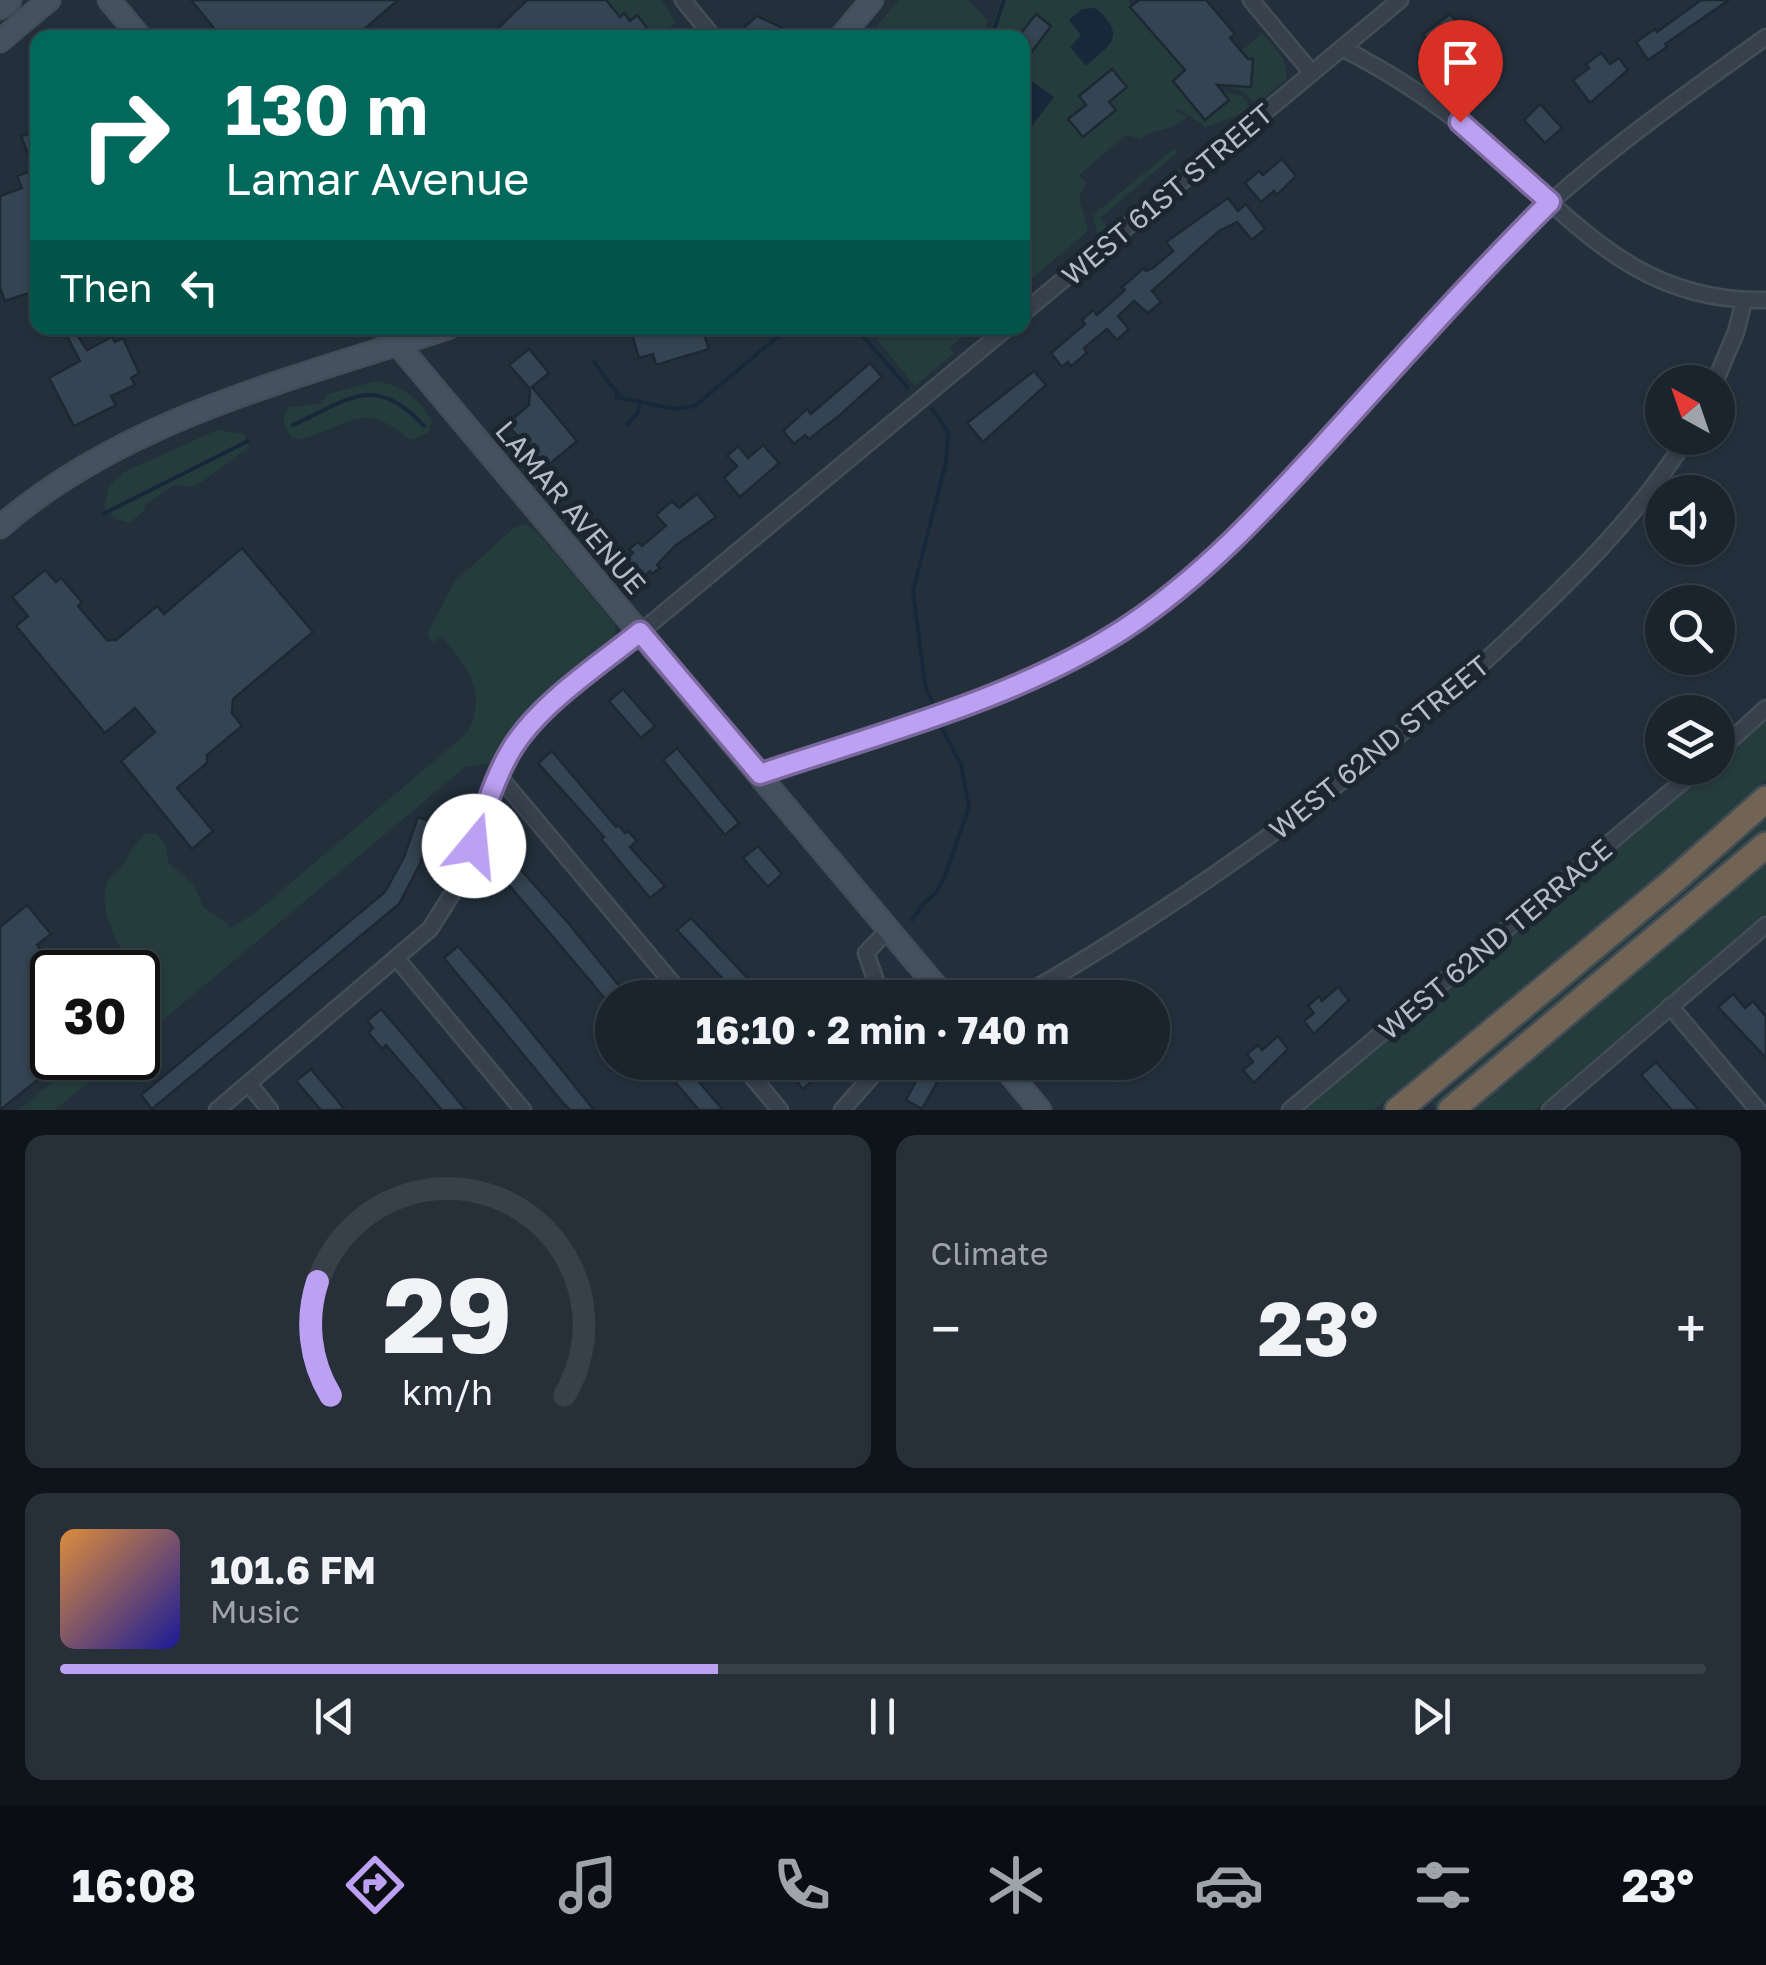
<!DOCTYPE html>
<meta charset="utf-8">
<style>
body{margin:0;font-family:"Golos Text",sans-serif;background:#273039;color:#f1f3f6;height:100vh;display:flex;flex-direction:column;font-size:38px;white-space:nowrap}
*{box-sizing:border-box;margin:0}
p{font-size:32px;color:#9fa4aa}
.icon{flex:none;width:55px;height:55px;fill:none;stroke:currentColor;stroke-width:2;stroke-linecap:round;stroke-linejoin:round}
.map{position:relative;height:1110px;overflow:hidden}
.drawer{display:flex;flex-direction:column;gap:25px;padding:25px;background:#0e1419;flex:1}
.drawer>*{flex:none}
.hud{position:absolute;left:30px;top:30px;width:1000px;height:305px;border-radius:20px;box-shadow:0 2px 8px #0004,0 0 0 2px #384149;background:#00695c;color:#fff;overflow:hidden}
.needle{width:65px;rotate:320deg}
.tools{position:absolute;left:1645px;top:365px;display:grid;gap:20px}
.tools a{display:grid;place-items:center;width:90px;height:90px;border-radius:50%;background:#1a242d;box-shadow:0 2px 8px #0004,0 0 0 2px #384149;font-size:50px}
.speed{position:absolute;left:30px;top:950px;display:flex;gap:20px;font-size:50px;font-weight:700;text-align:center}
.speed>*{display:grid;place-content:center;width:130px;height:130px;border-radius:50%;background:#1a242d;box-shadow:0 2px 8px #0004,0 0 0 2px #384149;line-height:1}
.speed .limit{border:5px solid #111;border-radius:15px;background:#fff;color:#111}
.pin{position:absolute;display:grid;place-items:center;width:85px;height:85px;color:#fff;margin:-102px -42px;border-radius:50% 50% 50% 0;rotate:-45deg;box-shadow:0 0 10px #0007}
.pin .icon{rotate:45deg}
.me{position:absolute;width:110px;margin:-55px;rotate:17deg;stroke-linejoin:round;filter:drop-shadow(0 0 8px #0008)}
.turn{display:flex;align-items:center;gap:35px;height:210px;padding:0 30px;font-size:45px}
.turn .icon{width:130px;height:130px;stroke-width:2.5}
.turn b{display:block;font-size:70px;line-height:85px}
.then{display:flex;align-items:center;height:95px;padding:0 30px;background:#0003;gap:20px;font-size:38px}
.big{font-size:75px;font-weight:700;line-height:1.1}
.drawer .card{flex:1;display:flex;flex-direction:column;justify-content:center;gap:15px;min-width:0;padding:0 35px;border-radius:20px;background:#273039}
.drawer .dial{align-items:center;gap:0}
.dial svg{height:260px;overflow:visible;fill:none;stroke:#384149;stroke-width:7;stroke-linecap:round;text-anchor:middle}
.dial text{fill:#f1f3f6;stroke:none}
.song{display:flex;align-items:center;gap:30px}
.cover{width:120px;height:120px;border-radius:15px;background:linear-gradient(135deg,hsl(30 70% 55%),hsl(240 70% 35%))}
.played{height:10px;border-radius:5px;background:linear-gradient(90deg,#bca0f2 40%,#384149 40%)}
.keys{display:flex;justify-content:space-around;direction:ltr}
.heat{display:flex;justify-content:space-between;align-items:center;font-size:55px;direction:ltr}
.drawer .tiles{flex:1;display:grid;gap:25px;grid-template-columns:1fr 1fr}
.card:last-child{grid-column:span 2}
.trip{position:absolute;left:595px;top:980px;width:575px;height:100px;border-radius:50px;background:#1a242d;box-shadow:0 2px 8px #0004,0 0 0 2px #384149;font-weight:700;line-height:100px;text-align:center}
.menu{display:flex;height:160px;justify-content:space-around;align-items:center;background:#0a0e12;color:#9fa4aa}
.menu .icon{width:70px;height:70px}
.menu .selected{color:#bca0f2}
.menu b{font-size:45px;color:#f1f3f6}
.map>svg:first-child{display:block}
.green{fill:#253c3d}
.water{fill:#17283a}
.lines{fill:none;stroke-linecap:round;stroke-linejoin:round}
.stream{stroke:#17283a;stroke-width:4}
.building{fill:#354452;stroke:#1e2833;stroke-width:2.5}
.street-casing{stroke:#434d58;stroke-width:19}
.secondary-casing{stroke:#434d58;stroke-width:25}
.highway-casing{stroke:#424c57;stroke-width:30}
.street{stroke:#37414c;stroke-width:14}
.secondary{stroke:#45515f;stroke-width:20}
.highway{stroke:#726454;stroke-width:25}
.route-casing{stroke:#7a689d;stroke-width:25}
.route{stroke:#bca0f2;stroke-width:18}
.labels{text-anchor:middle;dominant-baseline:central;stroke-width:10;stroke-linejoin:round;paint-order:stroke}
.street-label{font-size:28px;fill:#b3bcc8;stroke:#1c2631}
</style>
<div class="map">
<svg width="1766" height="1110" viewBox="0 0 1766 1110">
<rect width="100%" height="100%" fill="#23303c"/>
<!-- green -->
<g class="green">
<polygon points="606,0 661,0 676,22 655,37 637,16 630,21 624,13 620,17"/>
<polygon points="899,0 968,0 988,21 981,37 868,37"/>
<path d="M1001,0H1128L1185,70L1173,81L1205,119L1229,100L1223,92L1242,96L1250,107L1239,115L1206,127L1177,108L1175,111L1187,117C1173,132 1156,127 1140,139L1126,135L1078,176L1087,182L1079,197L1088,231L1023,286L1022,38H987Z"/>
<path d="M1262,33C1273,47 1290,60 1286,79L1257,104L1243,92L1225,85L1242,58L1238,54Z"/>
<polygon points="1175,148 1178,152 1100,218 1109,231 1103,235 1097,233 1093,216 1098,211"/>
<polygon points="868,328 973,328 950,347 954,353 915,386"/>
<path d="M377,381C401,386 420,398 432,421L428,433L410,440C360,396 349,429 300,439L293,438C284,428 279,418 290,407L320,404L328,394Z"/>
<polygon points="217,430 244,434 249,447 203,481 192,487 174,485 146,504 142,513 129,523 116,519 104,507 109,486 124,472"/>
<path d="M526,524L538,533L615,624L616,639C576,684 523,709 492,763L465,767L138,1041V1009L154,995C133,975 94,913 107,883C110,875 119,873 123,865C130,853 134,844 145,834L156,833L166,846L168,862L194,885L203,907L228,924V930L259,910L467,733C489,693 467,667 442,636L432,643L428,633L454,582L514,528Z"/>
<polygon points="1766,715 1766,780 1668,866 1374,1110 1300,1110 1707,768 1718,768 1718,758"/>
<polygon points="1766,815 1766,830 1436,1108 1432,1103"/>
<polygon points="1766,863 1766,914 1535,1110 1472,1110"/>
<polygon points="80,1058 118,1058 55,1110 19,1110"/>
</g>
<!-- water -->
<g class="water">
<path d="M1096,8C1127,37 1111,44 1086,66L1070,47L1081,35L1069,20L1082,9Z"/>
<polygon points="1022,74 1054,97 1023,138 1022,138"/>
</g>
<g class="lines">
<!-- stream -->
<g class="stream">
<polyline points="991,38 1004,0"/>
<polyline points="856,328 907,387"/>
<polyline points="594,362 620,397"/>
<polyline points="616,397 675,409 695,406 788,328"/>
<polyline points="627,424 637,414 640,403"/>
<path d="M293,425C348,400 375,372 424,426"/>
<polyline points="103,514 248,441"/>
<polyline points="932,702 925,685 913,591 946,462 948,432 932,409"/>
<polyline points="912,920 923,904 936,893 944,878 969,808 961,765 940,724"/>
</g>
</g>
<!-- building -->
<g class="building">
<polygon points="191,0 398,0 354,38 222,38"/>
<polygon points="527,0 606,0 620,17 624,13 630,21 637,15 655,38 488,38"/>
<polygon points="1139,0 1206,0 1235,34 1230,38 1248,59 1253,59 1251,87 1217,85 1229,100 1205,120 1173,81 1185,70 1130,7"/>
<polygon points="1701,0 1729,0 1665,44 1667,47 1648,60 1636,42 1655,29 1657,32"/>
<polygon points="1036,14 1051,26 1030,54 1022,48 1022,32"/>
<polygon points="1450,14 1466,34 1455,44 1465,55 1450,67 1423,34"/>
<polygon points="757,16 804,38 755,38 741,30"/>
<polygon points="1601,53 1610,64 1619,58 1628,70 1590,103 1573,80 1589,68 1586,64"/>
<polygon points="1112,69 1127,87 1109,102 1116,110 1083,137 1068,119 1086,105 1079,96"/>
<polygon points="1540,104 1562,128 1545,143 1524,120"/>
<polygon points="38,132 38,290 5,301 0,288 0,196 22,188 17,176 34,170 21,136"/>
<polygon points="1282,159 1296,176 1277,195 1274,191 1261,202 1245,183 1259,171 1263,175"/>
<polygon points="1228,198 1238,211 1246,204 1265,229 1252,240 1237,222 1219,231 1152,291 1161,302 1148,313 1134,301 1118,316 1129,329 1117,340 1107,329 1084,348 1087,353 1071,366 1068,362 1062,367 1051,353 1085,324 1082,320 1093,310 1097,315 1125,290 1122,287 1144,268 1146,271 1153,268 1173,251 1166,242"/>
<polygon points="630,328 702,328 709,349 656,365 653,354 639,358"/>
<polygon points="74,330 87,350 112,337 115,342 123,338 139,373 131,378 135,385 111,396 116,405 74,426 49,378 80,361 66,334"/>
<polygon points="529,349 549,373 532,387 577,441 545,468 507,424 529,405 530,389 509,365"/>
<polygon points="870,363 882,377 840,415 809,439 805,435 794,444 783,431 807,409 811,414"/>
<polygon points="1034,371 1046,385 983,442 967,423"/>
<polygon points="763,445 779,463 740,497 724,478 737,466 727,456 738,446 748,458"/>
<polygon points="697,494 716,517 675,546 657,565 660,568 652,574 650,571 636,583 620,564 633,553 629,549 638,542 642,546 666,526 656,515 672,501 679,508"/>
<polygon points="242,548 313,632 233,699 232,713 242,726 207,755 207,763 177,788 213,831 192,849 121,761 155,732 135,708 105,733 16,626 28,616 12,597 45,570 56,582 61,578 82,602 78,606 107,640 116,640 157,606 164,614"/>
<polygon points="623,689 655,726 641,738 609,701"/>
<polygon points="677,748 739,823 725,835 663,760"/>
<polygon points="552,751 616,827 618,825 625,833 628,831 637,841 630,847 665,886 650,898 601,839 604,837 538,763"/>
<polygon points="418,817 435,823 420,864 399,904 152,1109 141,1095 385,892 404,857"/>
<polygon points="758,846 782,874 768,887 743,858"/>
<polygon points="505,852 570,925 629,998 612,998 612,1007 587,977 491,864"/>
<polygon points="27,905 51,934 37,945 59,972 52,972 52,1058 65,1058 0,1110 0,927"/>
<polygon points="691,918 752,983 738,995 677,930"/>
<polygon points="458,946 512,1008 594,1110 570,1110 563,1103 444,958"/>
<polygon points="1338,987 1349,1000 1314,1034 1304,1021 1314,1013 1308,1006 1319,996 1322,1001"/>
<polygon points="1733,994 1745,1008 1753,1001 1766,1017 1766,1058 1718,1007"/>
<polygon points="381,1009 406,1038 466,1110 442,1110 386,1045 382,1049 368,1032 373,1028 367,1021"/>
<polygon points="1278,1036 1288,1049 1254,1083 1243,1070 1253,1062 1247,1054 1258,1045 1262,1050"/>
<polygon points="658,1062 682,1062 723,1110 699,1110"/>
<polygon points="780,1062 805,1062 817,1077 803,1089"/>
<polygon points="926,1062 944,1070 922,1109 906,1100"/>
<polygon points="1656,1062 1699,1110 1672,1110 1641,1075"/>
<polygon points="311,1069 332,1094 345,1110 321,1110 296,1081"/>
</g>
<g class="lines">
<!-- street casing -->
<g class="street-casing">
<g id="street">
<polyline points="683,0 714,38"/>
<polyline points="1251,0 1312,73"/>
<path d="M1400,0L1342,48C1389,72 1435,102 1476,136C1570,214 1631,303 1766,300"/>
<polyline points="1022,314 1342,48"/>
<polyline points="1715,382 1736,332 1744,301"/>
<polyline points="1718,752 1766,708"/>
<path d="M759,774C896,727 1043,690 1161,603C1216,563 1262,513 1308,462C1369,395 1428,326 1490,260C1573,174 1669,106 1766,37"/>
<polyline points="498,775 685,998"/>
<polyline points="398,960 523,1110"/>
<polyline points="882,998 866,953 888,930"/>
<path d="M1019,998C1191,899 1349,785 1496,651C1567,585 1635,520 1687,438"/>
<polyline points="1670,1006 1758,1110"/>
<polyline points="740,1062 780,1110"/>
<polyline points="249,1084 270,1110"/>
<polyline points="217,1110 430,929 461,880 506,759 519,737 542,714 1007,328"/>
<polyline points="842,1110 871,1077 878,1062"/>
<polyline points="1290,1110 1699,768"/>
<polyline points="1550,1110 1766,925"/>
</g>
</g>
<!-- secondary casing -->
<g class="secondary-casing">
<g id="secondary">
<polyline points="109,0 141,38"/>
<polyline points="0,8 10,0"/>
<polyline points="840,38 872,0"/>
<polyline points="0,41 49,0"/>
<polyline points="384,328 946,998"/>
<path d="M0,527C125,418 294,379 448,328"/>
<polyline points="1000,1062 1040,1110"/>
</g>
</g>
<!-- highway casing -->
<g class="highway-casing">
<g id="highway">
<polyline points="1398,1110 1671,883 1766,799"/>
<polyline points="1451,1110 1766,845"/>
</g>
</g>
<!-- street -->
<use href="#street" class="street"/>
<!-- secondary -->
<use href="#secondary" class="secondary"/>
<!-- highway -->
<use href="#highway" class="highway"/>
</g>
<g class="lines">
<!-- route casing -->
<g class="route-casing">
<path id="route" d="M474,846C484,814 493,781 510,752C537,705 598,666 640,632L760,774C881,733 1016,699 1124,629C1203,577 1265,509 1328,440C1401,360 1473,278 1550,202L1460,122"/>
</g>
<!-- route -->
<use href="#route" class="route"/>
</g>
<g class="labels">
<!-- street labels -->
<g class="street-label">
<text transform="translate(1167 194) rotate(-40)">WEST 61ST STREET</text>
<text transform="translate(571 507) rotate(50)">LAMAR AVENUE</text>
<text transform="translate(1379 747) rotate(-39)">WEST 62ND STREET</text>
<text transform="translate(1495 939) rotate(-40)">WEST 62ND TERRACE</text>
</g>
</g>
</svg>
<div class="tools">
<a><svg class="needle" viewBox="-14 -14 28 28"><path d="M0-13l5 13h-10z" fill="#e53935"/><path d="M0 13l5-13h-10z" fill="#9fa4aa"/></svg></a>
<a><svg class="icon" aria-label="sound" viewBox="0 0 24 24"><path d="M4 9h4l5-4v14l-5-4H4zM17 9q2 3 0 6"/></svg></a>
<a><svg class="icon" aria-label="search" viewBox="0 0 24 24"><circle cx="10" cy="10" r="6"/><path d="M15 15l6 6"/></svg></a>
<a><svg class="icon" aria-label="layers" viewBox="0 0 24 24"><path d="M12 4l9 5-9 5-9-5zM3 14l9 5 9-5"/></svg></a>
</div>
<div class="speed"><div class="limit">30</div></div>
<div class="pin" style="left:1460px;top:122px;background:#d93025"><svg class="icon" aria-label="arrive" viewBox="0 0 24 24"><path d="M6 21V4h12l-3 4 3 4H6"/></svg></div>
<svg class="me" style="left:474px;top:846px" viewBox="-20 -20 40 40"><circle r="19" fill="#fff"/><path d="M0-13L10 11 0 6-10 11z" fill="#bca0f2"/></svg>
<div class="trip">16:10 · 2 min · 740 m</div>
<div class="hud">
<div class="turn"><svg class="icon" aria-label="right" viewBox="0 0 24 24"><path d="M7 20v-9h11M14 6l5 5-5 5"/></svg><div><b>130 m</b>Lamar Avenue</div></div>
<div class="then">Then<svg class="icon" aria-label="left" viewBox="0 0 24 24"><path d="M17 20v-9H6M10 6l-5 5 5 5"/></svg></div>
</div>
</div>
<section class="drawer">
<div class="tiles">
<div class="card dial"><svg viewBox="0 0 100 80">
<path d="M14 69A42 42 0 1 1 86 69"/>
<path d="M14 69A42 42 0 0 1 10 34" stroke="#bca0f2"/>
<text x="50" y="56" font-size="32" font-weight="700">29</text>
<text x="50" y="72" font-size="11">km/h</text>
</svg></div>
<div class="card"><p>Climate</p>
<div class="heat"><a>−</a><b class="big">23°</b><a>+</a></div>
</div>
<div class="card">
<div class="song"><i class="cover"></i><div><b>101.6 FM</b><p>Music</p></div></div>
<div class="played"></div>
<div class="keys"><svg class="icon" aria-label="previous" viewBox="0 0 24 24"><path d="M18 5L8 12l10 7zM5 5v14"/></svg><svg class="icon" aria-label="pause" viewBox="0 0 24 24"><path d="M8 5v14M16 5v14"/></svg><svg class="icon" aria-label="next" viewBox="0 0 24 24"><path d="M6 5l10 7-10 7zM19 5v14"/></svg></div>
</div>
</div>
</section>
<nav class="menu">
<b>16:08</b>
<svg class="icon selected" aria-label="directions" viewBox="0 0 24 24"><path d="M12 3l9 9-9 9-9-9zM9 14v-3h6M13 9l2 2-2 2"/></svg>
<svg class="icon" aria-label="music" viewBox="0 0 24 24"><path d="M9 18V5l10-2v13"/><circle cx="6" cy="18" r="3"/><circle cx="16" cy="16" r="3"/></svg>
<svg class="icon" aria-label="phone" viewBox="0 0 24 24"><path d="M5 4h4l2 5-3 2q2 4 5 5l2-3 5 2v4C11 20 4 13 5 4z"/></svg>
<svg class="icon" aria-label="climate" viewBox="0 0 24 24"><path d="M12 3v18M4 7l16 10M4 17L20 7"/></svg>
<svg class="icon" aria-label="car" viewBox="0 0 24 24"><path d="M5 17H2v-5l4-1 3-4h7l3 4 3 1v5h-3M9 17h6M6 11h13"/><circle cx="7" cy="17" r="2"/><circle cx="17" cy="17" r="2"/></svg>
<svg class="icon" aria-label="filters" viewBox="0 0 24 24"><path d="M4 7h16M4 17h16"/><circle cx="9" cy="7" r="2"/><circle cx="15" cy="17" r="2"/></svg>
<b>23°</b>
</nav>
